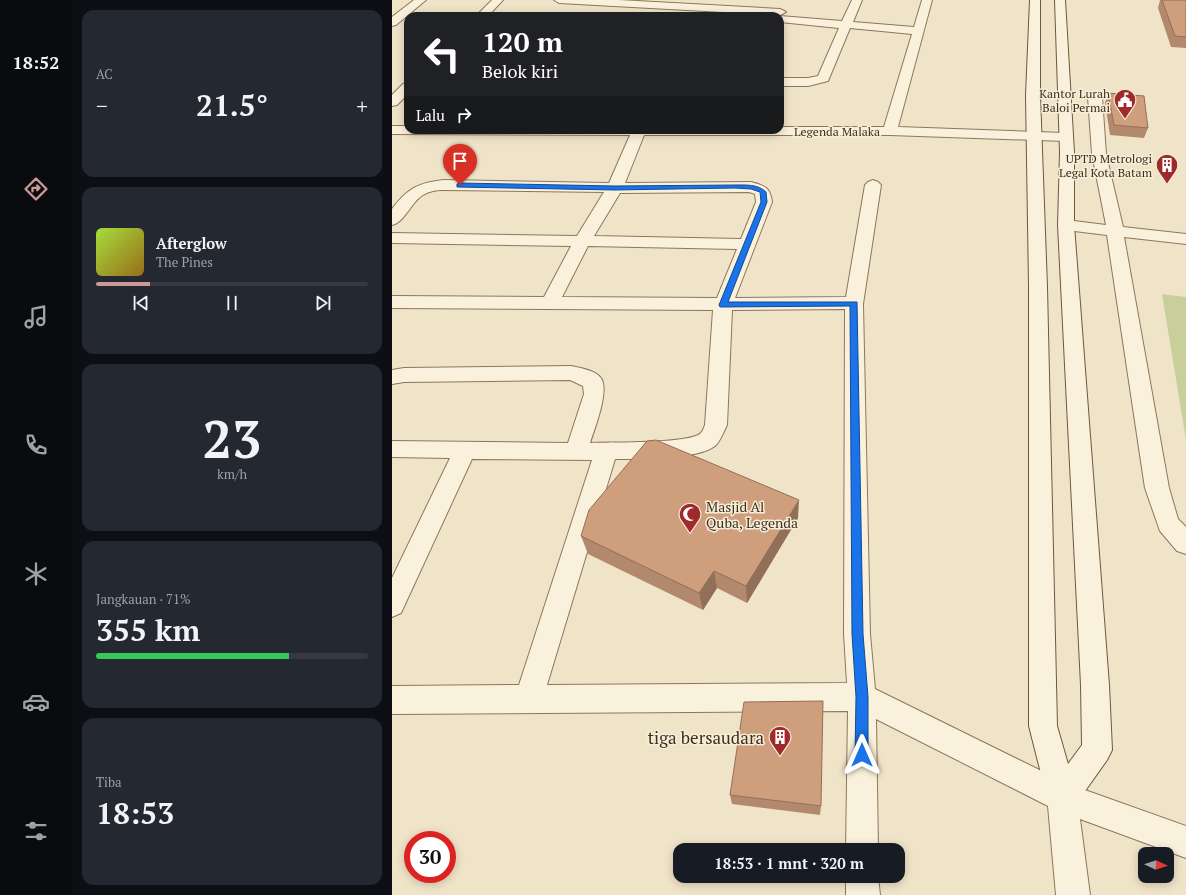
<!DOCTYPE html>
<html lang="id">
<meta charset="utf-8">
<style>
body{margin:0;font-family:"PT Serif",serif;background:#242831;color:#f1f3f6;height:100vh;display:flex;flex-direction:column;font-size:15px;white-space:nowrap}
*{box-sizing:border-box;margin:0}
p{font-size:13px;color:#9ea1a6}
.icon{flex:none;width:22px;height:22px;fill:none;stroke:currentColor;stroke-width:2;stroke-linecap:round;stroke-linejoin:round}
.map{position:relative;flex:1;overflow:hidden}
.panel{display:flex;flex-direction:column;gap:10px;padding:10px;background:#0d0f14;width:320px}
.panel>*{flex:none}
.banner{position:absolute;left:12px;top:12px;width:380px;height:122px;border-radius:12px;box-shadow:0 2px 10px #0003;background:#202124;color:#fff;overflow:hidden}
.needle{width:26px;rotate:93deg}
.controls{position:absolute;left:746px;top:847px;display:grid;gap:8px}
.controls a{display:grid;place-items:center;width:36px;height:36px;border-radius:8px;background:#171b24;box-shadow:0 2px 10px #0003;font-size:20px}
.speed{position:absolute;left:12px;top:831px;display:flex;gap:8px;font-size:20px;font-weight:700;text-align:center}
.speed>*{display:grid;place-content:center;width:52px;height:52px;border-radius:50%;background:#171b24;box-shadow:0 2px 10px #0003;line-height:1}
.speed .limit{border:6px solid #d22;background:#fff;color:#111}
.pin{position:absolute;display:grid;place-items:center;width:34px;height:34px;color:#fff;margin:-41px -17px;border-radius:50% 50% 50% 0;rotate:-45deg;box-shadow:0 0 4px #0007}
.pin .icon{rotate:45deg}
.me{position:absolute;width:44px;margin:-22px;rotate:0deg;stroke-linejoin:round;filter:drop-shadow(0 0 3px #0008)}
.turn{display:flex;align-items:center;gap:14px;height:84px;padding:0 12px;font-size:18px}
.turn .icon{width:52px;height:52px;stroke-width:2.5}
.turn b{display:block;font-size:28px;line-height:34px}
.then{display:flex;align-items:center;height:38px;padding:0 12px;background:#0003;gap:8px;font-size:15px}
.big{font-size:30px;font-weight:700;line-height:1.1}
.panel .widget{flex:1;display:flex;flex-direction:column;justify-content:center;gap:6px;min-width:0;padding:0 14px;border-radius:12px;background:#242831}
.panel .dial{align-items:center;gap:0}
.dial b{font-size:52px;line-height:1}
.song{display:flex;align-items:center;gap:12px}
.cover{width:48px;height:48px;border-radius:6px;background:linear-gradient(135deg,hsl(80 70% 55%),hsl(40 70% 35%))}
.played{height:4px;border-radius:2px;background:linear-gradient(90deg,#cc999b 20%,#363941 20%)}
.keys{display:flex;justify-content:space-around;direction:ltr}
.heat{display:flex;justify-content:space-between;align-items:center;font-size:22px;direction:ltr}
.charge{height:6px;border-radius:3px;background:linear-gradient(90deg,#34c759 71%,#363941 0)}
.trip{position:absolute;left:281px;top:843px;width:232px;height:40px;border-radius:12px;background:#171b24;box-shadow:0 2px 10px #0003;font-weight:700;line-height:40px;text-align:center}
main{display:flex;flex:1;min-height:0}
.tab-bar{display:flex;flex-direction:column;width:72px;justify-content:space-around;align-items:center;background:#090b0e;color:#9ea1a6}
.tab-bar .icon{width:28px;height:28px}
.tab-bar .current{color:#cc999b}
.tab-bar b{font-size:18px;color:#f1f3f6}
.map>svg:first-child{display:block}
.green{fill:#c9cf9b}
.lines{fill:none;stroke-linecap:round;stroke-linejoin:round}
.street-casing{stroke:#8d765c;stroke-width:2}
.secondary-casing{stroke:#6f573f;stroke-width:2}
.street{fill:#faf1dc;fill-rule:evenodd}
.secondary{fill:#faf1dc;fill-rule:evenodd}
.wall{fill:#b2896c}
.shaded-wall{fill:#916f58}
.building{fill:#cf9f7d;stroke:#916f58}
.route{fill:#1a73e8;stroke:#114b97}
.labels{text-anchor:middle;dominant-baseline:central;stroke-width:3;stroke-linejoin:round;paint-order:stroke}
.far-poi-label{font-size:12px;fill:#3d2e20;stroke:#f7eed8;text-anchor:end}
.far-street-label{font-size:12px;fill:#3d2e20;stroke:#f7eed8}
.poi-label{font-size:14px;fill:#3d2e20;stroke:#f7eed8;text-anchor:start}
.near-poi-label{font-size:17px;fill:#3d2e20;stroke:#f7eed8;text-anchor:end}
</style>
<main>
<nav class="tab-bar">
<b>18:52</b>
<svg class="icon current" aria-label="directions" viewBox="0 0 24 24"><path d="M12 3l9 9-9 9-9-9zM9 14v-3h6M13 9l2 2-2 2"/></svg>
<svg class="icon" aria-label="music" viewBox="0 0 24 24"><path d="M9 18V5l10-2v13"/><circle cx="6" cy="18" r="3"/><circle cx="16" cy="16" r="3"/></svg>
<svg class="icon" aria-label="phone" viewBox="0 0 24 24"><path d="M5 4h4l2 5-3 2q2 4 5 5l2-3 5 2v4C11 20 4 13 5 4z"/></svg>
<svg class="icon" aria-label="climate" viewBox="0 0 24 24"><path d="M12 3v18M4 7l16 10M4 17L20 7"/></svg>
<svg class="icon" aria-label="car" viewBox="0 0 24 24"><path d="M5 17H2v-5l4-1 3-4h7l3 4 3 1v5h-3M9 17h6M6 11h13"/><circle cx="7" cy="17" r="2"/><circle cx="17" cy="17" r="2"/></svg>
<svg class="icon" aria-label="filters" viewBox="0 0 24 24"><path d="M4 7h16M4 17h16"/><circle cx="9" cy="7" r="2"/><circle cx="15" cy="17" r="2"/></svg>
</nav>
<section class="panel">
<div class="widget"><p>AC</p>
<div class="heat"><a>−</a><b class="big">21.5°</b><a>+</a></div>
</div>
<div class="widget">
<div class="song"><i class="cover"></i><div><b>Afterglow</b><p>The Pines</p></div></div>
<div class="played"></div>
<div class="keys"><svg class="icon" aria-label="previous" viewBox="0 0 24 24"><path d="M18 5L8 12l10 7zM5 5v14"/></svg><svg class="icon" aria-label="pause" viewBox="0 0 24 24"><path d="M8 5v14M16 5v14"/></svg><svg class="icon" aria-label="next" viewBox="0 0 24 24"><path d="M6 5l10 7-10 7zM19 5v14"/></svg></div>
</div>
<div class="widget dial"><b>23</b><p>km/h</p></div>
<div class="widget"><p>Jangkauan · 71%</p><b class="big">355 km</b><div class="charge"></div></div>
<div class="widget"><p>Tiba</p><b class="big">18:53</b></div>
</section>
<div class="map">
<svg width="794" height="895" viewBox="0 0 794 895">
<rect width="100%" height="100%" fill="#f0e4c8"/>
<!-- green -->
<polygon class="green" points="770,294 794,297 794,440"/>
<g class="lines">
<!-- street casing -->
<g class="street-casing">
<g id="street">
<polygon points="22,0 34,0 4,25 0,26 0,17"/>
<polygon points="100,0 111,0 96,16 84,16"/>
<polygon points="162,0 227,0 388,9 394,12 388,15 167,3"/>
<path d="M460,0H470L461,22L522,27L530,0H540L506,127L673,133L678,134L680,137L678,140L673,141L498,135H252L233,183L359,182C373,186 378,187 380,202L343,298L454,297L473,185L476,182L481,180L486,182L489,185L471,304L478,634L483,689L676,784L794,826V858L688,819L698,895H664L656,806L484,719L486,850H454L456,711L0,714V686L127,685L200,460L80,459L9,613L0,617V578L58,458L0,457V441L176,443L192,394L191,386L178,380L12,382L0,384V370L12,368L179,366C188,368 202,370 208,377C219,388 202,430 198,443C216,442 299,444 309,433C311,431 312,427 313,425L321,310L0,308V296L152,297L179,246L0,243V233L185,236L212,192L52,190C45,190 37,191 31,195C19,202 13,222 0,225V209C16,188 26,183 52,180L217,183L238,135L0,134V126H16V130H388V127H492L520,34L458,28L436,81L416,86H388V78H416L426,76L447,28L388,22V16H386H388L450,21ZM357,192L363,194L364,202L349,239L202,236L228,193ZM196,246L345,249L325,298L170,297ZM453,309L452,634L455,683L155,685L223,459C244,459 311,460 325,444C329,439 332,431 335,425L340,310Z"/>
<polygon points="16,83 16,94 5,105 0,106 0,95 11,84"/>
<polygon points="703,93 708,94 710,97 714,154 731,227 794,234 794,244 732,237 777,488 786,519 794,527 794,554 785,551 768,531 753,488 715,235 674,230 668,228 666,225 668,222 674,220 714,225 700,154 696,97 698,94"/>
<polygon points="454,876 486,876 488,895 454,895"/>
</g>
</g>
<!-- secondary casing -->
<g class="secondary-casing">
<polygon id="secondary" points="638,0 648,0 648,95 655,287 665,726 676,764 690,745 689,685 666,225 668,152 663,0 673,0 682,152 682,225 717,685 720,750 715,760 681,808 670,812 659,808 655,797 637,726 637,287 634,95"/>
</g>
<!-- street -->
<use href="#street" class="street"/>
<!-- secondary -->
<use href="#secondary" class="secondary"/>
</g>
<!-- wall -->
<g class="wall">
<polygon points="768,0 794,0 794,48 779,47 766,8"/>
<polygon points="716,93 756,128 752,138 718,135 713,103"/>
<polygon points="406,518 355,603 325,588 311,610 196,554 189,536"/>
<polygon points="338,795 429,806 428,815 340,804"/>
</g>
<!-- shaded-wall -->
<g class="shaded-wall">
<polygon points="407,500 406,518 355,603 354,586"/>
<polygon points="322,571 325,588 311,610 307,593"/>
</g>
<!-- building -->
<g class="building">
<polygon points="770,0 794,0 794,37 783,36"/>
<polygon points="716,93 752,96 756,128 722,125"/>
<polygon points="264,440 407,500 354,586 322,571 307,593 189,536 197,510 255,441"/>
<polygon points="431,701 429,806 338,795 352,702"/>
</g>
<!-- route -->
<path class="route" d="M68,183L223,186L343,185C354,185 366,184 374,192L375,202L336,302H465L471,634L476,697V755L474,759L470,761L465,759L463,755L464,697L460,634L458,306L328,307L327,305L369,202L368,192L359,189L343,188L223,190L65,187V184Z"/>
<!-- icons -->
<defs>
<g id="civic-pin" transform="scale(1.15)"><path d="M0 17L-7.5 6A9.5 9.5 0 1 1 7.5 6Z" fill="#9e2a2b" stroke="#f7eed8"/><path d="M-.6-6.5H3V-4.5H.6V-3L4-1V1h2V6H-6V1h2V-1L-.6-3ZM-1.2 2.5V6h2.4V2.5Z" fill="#fff"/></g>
<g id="building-pin" transform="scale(1.15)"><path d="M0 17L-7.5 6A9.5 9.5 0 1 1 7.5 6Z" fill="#9e2a2b" stroke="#f7eed8"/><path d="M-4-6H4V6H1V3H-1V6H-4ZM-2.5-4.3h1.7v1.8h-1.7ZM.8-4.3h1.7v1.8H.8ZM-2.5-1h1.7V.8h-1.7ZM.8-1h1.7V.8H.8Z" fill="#fff"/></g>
<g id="mosque-pin" transform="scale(1.15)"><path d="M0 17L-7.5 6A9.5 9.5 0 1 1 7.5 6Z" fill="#9e2a2b" stroke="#f7eed8"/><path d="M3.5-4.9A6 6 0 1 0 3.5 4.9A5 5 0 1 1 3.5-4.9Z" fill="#fff"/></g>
</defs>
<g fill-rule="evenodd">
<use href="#civic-pin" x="733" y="100"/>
<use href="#building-pin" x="775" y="165"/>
<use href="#mosque-pin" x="298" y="514"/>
<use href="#building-pin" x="388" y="737"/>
</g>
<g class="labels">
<!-- far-poi labels -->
<g class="far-poi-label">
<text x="718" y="93">Kantor Lurah<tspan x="718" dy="14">Baloi Permai</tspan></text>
<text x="760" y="158">UPTD Metrologi<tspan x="760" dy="14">Legal Kota Batam</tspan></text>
</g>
<!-- far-street labels -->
<g class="far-street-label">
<text x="445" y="131">Legenda Malaka</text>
</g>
<!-- poi labels -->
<g class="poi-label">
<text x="314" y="506">Masjid Al<tspan x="314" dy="16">Quba, Legenda</tspan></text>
</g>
<!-- near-poi labels -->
<g class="near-poi-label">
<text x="372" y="737">tiga bersaudara</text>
</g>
</g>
</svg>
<div class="controls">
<a><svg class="needle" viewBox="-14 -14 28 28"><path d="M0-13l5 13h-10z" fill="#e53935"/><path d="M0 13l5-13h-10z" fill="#9ea1a6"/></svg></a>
</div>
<div class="speed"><div class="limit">30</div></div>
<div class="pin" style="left:68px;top:185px;background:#d93025"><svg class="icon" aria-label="arrive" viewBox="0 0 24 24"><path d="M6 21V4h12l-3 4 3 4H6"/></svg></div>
<svg class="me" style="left:470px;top:755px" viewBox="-20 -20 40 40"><path d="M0-17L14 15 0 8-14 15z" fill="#1a73e8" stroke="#fff" stroke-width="4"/></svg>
<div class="trip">18:53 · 1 mnt · 320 m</div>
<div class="banner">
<div class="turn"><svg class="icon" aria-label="left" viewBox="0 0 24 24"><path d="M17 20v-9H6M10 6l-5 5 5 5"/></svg><div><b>120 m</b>Belok kiri</div></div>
<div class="then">Lalu<svg class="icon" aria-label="right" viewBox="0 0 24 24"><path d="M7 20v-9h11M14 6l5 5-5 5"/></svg></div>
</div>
</div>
</main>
